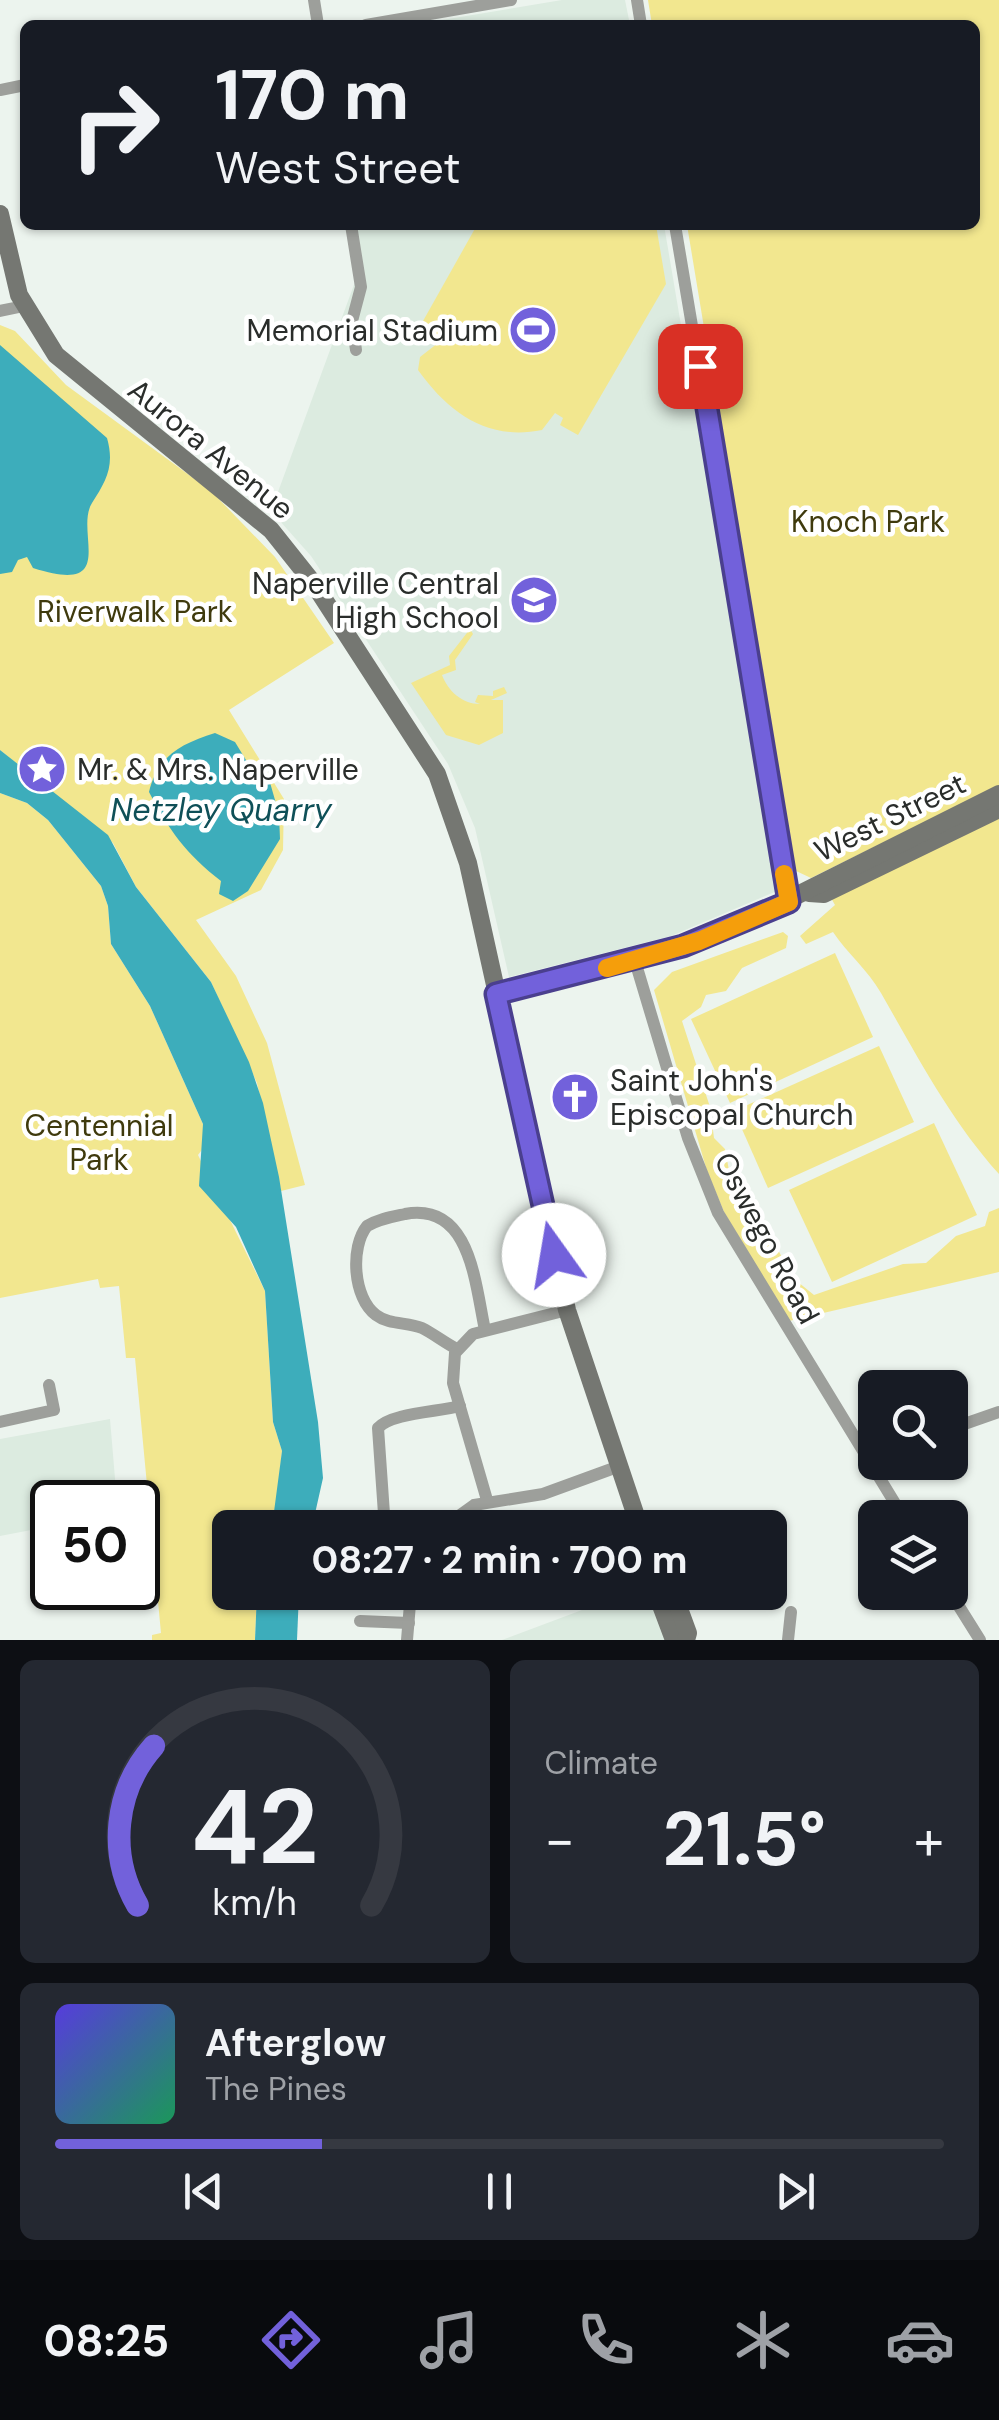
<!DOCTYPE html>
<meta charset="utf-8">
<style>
body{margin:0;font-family:"DM Sans",sans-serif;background:#242831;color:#f1f3f6;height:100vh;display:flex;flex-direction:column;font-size:38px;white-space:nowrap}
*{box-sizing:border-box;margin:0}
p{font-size:32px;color:#9ea1a6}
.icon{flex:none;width:55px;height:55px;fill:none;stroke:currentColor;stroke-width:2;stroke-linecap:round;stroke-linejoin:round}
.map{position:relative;height:1640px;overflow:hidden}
.details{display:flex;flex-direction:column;gap:20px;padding:20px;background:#0d0f14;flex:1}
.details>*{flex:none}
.guide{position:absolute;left:20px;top:20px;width:960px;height:210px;border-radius:15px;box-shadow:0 2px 8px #0004;background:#171b24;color:#f1f3f6;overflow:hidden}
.controls{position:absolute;left:858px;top:1370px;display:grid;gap:20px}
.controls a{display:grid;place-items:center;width:110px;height:110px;border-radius:15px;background:#171b24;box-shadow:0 2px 8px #0004;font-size:50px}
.speed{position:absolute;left:30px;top:1480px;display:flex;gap:20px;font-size:50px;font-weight:700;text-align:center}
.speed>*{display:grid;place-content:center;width:130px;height:130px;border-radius:50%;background:#171b24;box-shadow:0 2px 8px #0004;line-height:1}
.speed .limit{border:5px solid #111;border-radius:15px;background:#fff;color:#111}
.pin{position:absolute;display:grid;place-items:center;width:85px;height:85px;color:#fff;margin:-42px;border-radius:20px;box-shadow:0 5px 15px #0006}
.me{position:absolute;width:110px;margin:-55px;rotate:347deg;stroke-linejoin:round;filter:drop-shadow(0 0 8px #0008)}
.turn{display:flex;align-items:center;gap:35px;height:210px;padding:0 30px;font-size:45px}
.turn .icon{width:130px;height:130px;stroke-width:2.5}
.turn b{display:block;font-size:70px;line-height:85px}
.big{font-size:75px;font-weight:700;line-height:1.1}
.details .card{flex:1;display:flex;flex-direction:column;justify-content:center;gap:15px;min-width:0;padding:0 35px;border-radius:15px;background:#242831}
.details .dial{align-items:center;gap:0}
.dial svg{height:260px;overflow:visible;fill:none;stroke:#363941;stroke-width:7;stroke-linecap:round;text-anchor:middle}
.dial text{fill:#f1f3f6;stroke:none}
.song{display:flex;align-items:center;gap:30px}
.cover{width:120px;height:120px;border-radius:15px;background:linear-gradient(135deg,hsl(250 70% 55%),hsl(150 70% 35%))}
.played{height:10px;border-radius:5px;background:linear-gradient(90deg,#7261db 30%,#363941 30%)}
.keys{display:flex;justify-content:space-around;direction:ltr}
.heat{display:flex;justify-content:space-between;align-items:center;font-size:55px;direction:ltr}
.details .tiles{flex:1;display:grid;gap:20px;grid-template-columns:1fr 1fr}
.card:last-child{grid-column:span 2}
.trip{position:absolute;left:212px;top:1510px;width:575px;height:100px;border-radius:15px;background:#171b24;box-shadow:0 2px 8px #0004;font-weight:700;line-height:100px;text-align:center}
.tabs{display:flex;height:160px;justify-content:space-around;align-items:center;background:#090b0e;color:#9ea1a6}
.tabs .icon{width:70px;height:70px}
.tabs .active{color:#7261db}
.tabs b{font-size:45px;color:#f1f3f6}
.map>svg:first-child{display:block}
.built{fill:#dcebe0}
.green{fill:#f2e78f}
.water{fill:#3dadbb}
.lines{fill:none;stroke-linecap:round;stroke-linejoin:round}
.street{stroke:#9d9f9b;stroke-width:12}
.secondary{stroke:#757772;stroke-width:18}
.route-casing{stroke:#4a3f8e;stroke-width:25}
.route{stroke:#7261db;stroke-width:18}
.slow{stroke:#f59e0b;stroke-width:18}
.labels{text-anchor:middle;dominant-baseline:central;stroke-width:9;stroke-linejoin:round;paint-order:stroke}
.poi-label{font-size:30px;fill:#2a2d2b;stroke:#fff;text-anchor:end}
.street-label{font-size:30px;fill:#2a2d2b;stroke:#fff}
.park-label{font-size:30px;fill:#3f3a0d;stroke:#fff}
.water-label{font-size:32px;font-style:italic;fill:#0f5058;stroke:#fff}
</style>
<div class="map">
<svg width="999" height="1640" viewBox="0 0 999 1640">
<rect width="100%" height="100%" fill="#ecf4ee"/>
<!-- built -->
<g class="built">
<polygon points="562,0 625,0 630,25 412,25"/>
<polygon points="352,225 664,225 777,891 671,936 509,977 475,828 448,764 311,556 271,511 359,271"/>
<polygon points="110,1419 117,1502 52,1502 52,1526 0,1536 0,1439"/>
<polygon points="630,1592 650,1593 667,1640 502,1640"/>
</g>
<!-- green -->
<g class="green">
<polygon points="648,0 999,0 999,786 811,878 794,870 687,225 975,225 975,25 652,25"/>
<path d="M477,225H656L666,284L578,435L560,425L563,418L555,413L542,430C487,441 449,413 418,370L420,357L438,343L423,321Z"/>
<polygon points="0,325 15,331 66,385 211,491 275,557 334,643 229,710 284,799 283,850 261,890 196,920 236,976 267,1043 305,1185 281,1191 257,1083 211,982 136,887 113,843 0,750"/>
<path d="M470,629L473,634L455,660L456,670L442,675C448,691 462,704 480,704L475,702L478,695L493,696V691L504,687L507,693L491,700H503V733L479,745L446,735L411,683L450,665L449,656Z"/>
<polygon points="0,793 27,803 48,820 101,886 108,906 111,944 150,1006 203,1124 204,1147 198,1155 265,1291 273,1422 282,1451 275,1522 272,1527 230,1528 230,1592 257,1593 255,1640 152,1640 152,1635 161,1633 135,1358 126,1358 119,1286 100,1288 98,1279 0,1298"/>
<path d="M999,817V1174C951,1121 916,1054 881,993C868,970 847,953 833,932L806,944L800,936L835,905L831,898Z"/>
<polygon points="783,932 788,936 786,948 742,968 726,991 706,995 701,1007 682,1021 710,1107 714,1138 725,1149 731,1181 752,1201 793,1278 814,1295 903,1264 926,1263 956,1236 985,1226 989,1212 999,1208 999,1272 789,1321 724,1212 707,1171 654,990 672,972"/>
<polygon points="835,953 873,1037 730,1103 691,1019"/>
<polygon points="879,1046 914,1122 768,1188 734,1111"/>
<polygon points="934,1123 977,1215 832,1282 789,1190"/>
</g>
<!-- water -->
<g class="water">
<path d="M0,345L107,438C115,466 106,481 92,503C74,532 120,596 33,568L27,557L18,560L12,572L0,574Z"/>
<path d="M215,733L235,742L249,765L269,779L279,814L280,839L248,891L233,901L219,894L221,881C187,855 168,829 149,792C158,755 181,744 215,733Z"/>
<polygon points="0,750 108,835 136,887 211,982 249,1062 263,1103 279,1177 318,1422 323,1478 312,1527 272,1527 282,1451 273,1422 265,1291 236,1227 199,1186 203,1124 150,1006 111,944 108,906 101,886 48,820 27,803 0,793"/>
<polygon points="257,1593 299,1593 297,1640 255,1640"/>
</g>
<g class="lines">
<!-- street -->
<g class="street">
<polyline points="314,0 318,25"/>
<polyline points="637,0 641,25"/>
<polyline points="366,25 511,0"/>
<polyline points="0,90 25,85"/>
<polyline points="351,225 361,287 352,321 356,350"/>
<polyline points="675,225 789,902"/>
<polyline points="0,311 24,306"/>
<polyline points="635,961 688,1138 718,1213 904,1518"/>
<path d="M457,1349C445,1343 434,1334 422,1328C407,1322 389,1325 376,1315C353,1298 350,1247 367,1226C379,1219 391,1217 405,1214C471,1202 475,1284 485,1330"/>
<polyline points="0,1422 54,1410 49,1385"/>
<polyline points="950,1429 999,1412"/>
<polyline points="487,1500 453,1383 455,1353 473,1334 567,1310"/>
<path d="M385,1528L378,1428C391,1413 438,1412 460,1406"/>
<polyline points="442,1528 474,1505 543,1494 617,1467"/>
<polyline points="950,1592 980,1640"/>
<polyline points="360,1621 409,1623"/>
<polyline points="407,1640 411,1592"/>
<polyline points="788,1640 791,1612"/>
</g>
<!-- secondary -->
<g class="secondary">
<polyline points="0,214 19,295 56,355 271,530 314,584 437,774 468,863 567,1310 640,1528"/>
<polyline points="809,893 824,894 999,809"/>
<polyline points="497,994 635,961 720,934 999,794"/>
<polyline points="656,1592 674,1640"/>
<polyline points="673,1592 688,1633 686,1640"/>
</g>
</g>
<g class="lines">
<!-- route casing -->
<g class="route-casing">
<polyline id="route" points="554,1255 496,994 683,946 789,902 700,366"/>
</g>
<!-- route -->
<use href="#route" class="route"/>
<!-- slow -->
<polyline class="slow" points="607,968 699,941 789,902 784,874"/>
</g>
<!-- icons -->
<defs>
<g id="stadium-disc" transform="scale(2.5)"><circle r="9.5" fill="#7261db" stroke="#fff"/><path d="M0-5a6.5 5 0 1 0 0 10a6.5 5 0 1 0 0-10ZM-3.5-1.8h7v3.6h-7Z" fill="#fff"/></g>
<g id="school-disc" transform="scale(2.5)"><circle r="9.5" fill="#7261db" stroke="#fff"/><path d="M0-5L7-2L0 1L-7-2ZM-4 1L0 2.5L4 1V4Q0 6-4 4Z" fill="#fff"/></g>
<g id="sight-disc" transform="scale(2.5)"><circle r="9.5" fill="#7261db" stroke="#fff"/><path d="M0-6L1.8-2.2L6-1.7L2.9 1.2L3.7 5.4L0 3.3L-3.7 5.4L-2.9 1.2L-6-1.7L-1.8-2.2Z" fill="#fff"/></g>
<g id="church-disc" transform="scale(2.5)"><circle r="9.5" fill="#7261db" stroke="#fff"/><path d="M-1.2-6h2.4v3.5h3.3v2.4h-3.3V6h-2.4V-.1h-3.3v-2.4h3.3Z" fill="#fff"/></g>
</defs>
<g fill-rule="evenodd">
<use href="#stadium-disc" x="533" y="330"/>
<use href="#school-disc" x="534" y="600"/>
<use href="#sight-disc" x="42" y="769"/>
<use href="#church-disc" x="575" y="1097"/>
</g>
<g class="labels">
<!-- poi labels -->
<g class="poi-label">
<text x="498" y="330">Memorial Stadium</text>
<text x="499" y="583">Naperville Central<tspan x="499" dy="34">High School</tspan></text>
<text x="77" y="769" text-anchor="start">Mr. &amp; Mrs. Naperville</text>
<text x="610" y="1080" text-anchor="start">Saint John's<tspan x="610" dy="34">Episcopal Church</tspan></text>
</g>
<!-- street labels -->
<g class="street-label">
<text transform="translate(211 449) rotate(39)">Aurora Avenue</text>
<text transform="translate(890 817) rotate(-26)">West Street</text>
<text transform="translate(767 1238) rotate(62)">Oswego Road</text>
</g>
<!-- park labels -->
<g class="park-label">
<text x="868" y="521">Knoch Park</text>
<text x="135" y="611">Riverwalk Park</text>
<text x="99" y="1125">Centennial<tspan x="99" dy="34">Park</tspan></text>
</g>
<!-- water labels -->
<g class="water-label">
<text x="221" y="810">Netzley Quarry</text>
</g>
</g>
</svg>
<div class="controls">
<a><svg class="icon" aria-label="search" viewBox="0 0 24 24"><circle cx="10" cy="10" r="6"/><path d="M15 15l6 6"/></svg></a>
<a><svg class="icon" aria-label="layers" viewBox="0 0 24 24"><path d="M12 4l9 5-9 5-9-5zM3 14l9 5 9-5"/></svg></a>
</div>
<div class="speed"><div class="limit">50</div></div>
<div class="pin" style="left:700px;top:366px;background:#d93025"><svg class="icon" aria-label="arrive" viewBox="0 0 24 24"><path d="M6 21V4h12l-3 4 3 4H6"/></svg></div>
<svg class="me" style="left:554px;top:1255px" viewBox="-20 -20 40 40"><circle r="19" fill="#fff"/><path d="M0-13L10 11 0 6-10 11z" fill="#7261db"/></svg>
<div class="trip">08:27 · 2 min · 700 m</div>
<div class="guide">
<div class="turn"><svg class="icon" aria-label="right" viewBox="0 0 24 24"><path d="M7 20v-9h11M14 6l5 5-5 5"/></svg><div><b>170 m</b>West Street</div></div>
</div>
</div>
<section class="details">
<div class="tiles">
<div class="card dial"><svg viewBox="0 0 100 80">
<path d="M14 69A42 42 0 1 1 86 69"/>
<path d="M14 69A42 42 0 0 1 19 20" stroke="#7261db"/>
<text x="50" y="56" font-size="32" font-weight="700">42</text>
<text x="50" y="72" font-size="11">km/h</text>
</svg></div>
<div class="card"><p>Climate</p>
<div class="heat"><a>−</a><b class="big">21.5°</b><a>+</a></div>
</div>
<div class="card">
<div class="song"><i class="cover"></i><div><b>Afterglow</b><p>The Pines</p></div></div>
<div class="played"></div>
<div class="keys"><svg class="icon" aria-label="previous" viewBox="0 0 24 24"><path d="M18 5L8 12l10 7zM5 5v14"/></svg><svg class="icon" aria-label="pause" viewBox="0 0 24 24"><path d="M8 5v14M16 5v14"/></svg><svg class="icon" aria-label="next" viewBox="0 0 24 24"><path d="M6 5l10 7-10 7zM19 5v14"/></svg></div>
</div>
</div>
</section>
<nav class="tabs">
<b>08:25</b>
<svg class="icon active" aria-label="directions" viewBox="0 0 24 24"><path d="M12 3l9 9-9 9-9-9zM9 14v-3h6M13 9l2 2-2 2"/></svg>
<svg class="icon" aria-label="music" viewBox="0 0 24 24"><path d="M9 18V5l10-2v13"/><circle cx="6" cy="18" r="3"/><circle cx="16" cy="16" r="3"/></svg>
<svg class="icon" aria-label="phone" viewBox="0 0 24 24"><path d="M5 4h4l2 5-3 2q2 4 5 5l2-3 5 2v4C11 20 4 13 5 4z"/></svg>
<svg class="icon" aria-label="climate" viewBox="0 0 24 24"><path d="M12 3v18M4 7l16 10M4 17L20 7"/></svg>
<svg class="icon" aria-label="car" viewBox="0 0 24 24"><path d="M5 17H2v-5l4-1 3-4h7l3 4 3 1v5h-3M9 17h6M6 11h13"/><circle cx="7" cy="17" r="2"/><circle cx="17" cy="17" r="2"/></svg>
</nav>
